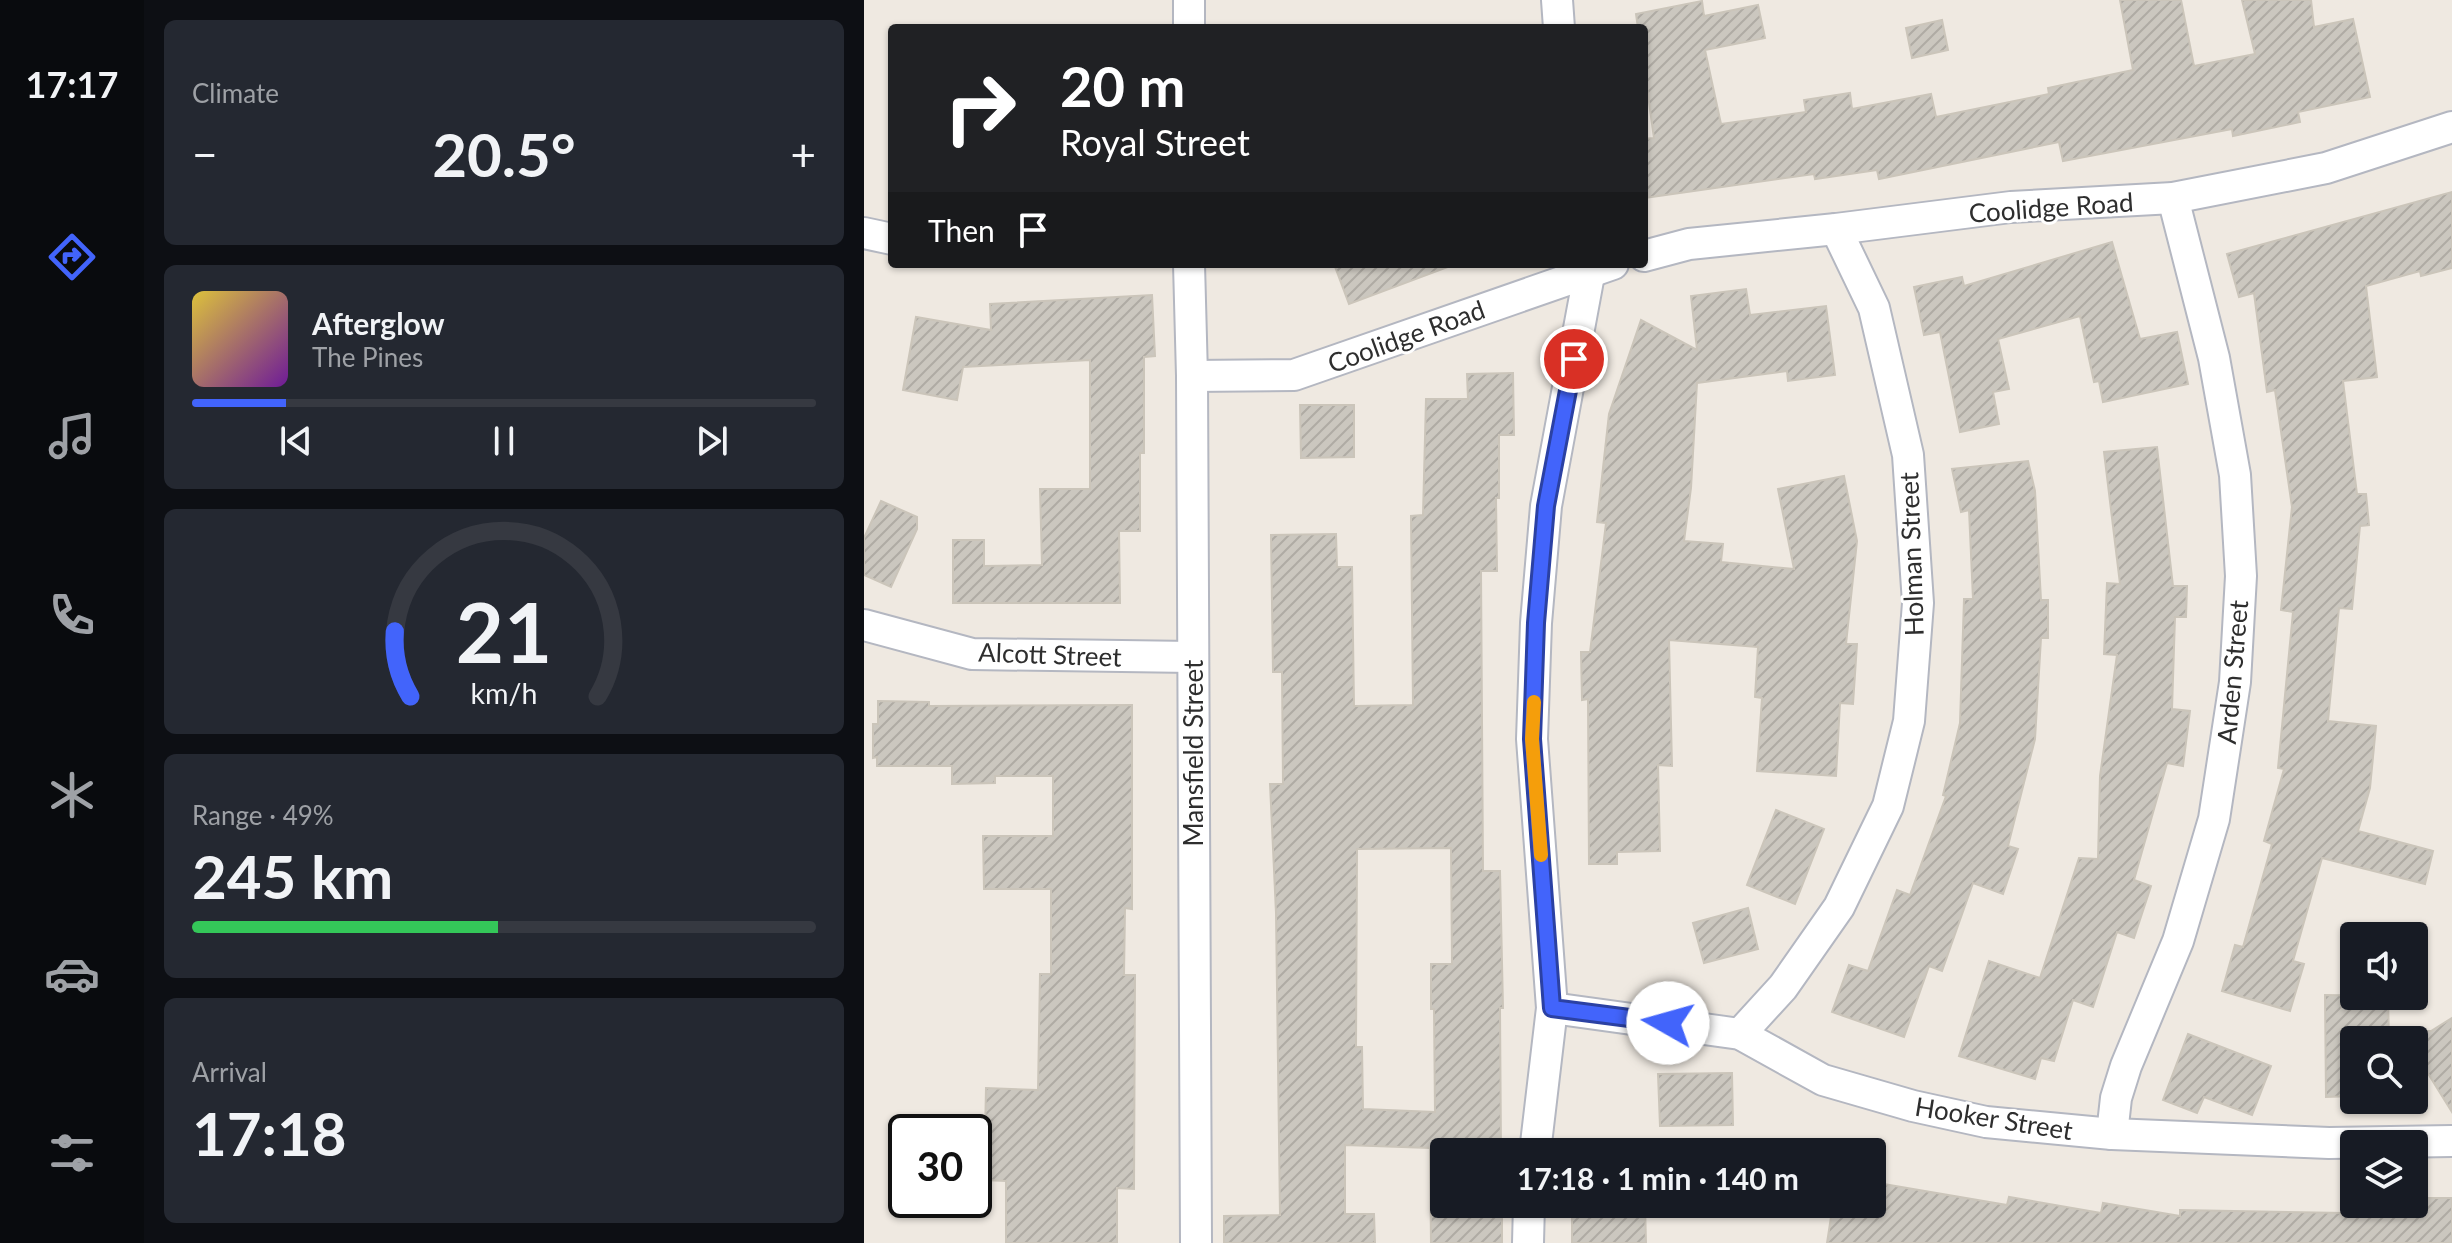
<!DOCTYPE html>
<meta charset="utf-8">
<style>
body{margin:0;font-family:Lato,sans-serif;background:#242831;color:#f1f3f6;height:100vh;display:flex;flex-direction:column;font-size:30px;white-space:nowrap}
*{box-sizing:border-box;margin:0}
p{font-size:26px;color:#9ea1a6}
.icon{flex:none;width:44px;height:44px;fill:none;stroke:currentColor;stroke-width:2;stroke-linecap:round;stroke-linejoin:round}
.map{position:relative;flex:1;overflow:hidden}
.sheet{display:flex;flex-direction:column;gap:20px;padding:20px;background:#0d0f14;width:720px}
.sheet>*{flex:none}
.guide{position:absolute;left:24px;top:24px;width:760px;height:244px;border-radius:8px;box-shadow:0 2px 6px #0004;background:#202124;color:#fff;overflow:hidden}
.fabs{position:absolute;left:1476px;top:922px;display:grid;gap:16px}
.fabs a{display:grid;place-items:center;width:88px;height:88px;border-radius:8px;background:#171b24;box-shadow:0 2px 6px #0004;font-size:40px}
.speed{position:absolute;left:24px;top:1114px;display:flex;gap:16px;font-size:40px;font-weight:700;text-align:center}
.speed>*{display:grid;place-content:center;width:104px;height:104px;border-radius:50%;background:#171b24;box-shadow:0 2px 6px #0004;line-height:1}
.speed .limit{border:4px solid #111;border-radius:12px;background:#fff;color:#111}
.pin{position:absolute;display:grid;place-items:center;width:68px;height:68px;color:#fff;margin:-34px;border:4px solid #fff;border-radius:50%;box-shadow:0 2px 8px #0007}
.me{position:absolute;width:88px;margin:-44px;rotate:277deg;stroke-linejoin:round;filter:drop-shadow(0 0 6px #0008)}
.turn{display:flex;align-items:center;gap:28px;height:168px;padding:0 40px;font-size:36px}
.turn .icon{width:104px;height:104px;stroke-width:2.5}
.turn b{display:block;font-size:56px;line-height:68px}
.then{display:flex;align-items:center;height:76px;padding:0 40px;background:#0003;gap:16px;font-size:30px}
.big{font-size:60px;font-weight:700;line-height:1.1}
.sheet .widget{flex:1;display:flex;flex-direction:column;justify-content:center;gap:12px;min-width:0;padding:0 28px;border-radius:12px;background:#242831}
.sheet .dial{align-items:center;gap:0}
.dial svg{height:208px;overflow:visible;fill:none;stroke:#363941;stroke-width:7;stroke-linecap:round;text-anchor:middle}
.dial text{fill:#f1f3f6;stroke:none}
.song{display:flex;align-items:center;gap:24px}
.cover{width:96px;height:96px;border-radius:12px;background:linear-gradient(135deg,hsl(50 70% 55%),hsl(280 70% 35%))}
.played{height:8px;border-radius:4px;background:linear-gradient(90deg,#4264fb 15%,#363941 15%)}
.keys{display:flex;justify-content:space-around;direction:ltr}
.heat{display:flex;justify-content:space-between;align-items:center;font-size:44px;direction:ltr}
.charge{height:12px;border-radius:6px;background:linear-gradient(90deg,#34c759 49%,#363941 0)}
.trip{position:absolute;left:566px;top:1138px;width:456px;height:80px;border-radius:8px;background:#171b24;box-shadow:0 2px 6px #0004;font-weight:700;line-height:80px;text-align:center}
main{display:flex;flex:1;min-height:0}
.dock{display:flex;flex-direction:column;width:144px;justify-content:space-around;align-items:center;background:#090b0e;color:#9ea1a6}
.dock .icon{width:56px;height:56px}
.dock .selected{color:#4264fb}
.dock b{font-size:36px;color:#f1f3f6}
.map>svg:first-child{display:block}
.building{fill:url(#building-hatch);stroke:#cbc5ba;stroke-width:2;fill-rule:evenodd}
.lines{fill:none;stroke-linecap:round;stroke-linejoin:round}
.street-casing{stroke:#b4b7c1;stroke-width:34}
.street{stroke:#fff;stroke-width:30}
.route-casing{stroke:#2b41a3;stroke-width:20}
.route{stroke:#4264fb;stroke-width:14}
.slow{stroke:#f59e0b;stroke-width:14}
.labels{text-anchor:middle;dominant-baseline:central;stroke-width:6;stroke-linejoin:round;paint-order:stroke}
.street-label{font-size:26px;fill:#2e2e2e;stroke:#fff}
</style>
<main>
<nav class="dock">
<b>17:17</b>
<svg class="icon selected" aria-label="directions" viewBox="0 0 24 24"><path d="M12 3l9 9-9 9-9-9zM9 14v-3h6M13 9l2 2-2 2"/></svg>
<svg class="icon" aria-label="music" viewBox="0 0 24 24"><path d="M9 18V5l10-2v13"/><circle cx="6" cy="18" r="3"/><circle cx="16" cy="16" r="3"/></svg>
<svg class="icon" aria-label="phone" viewBox="0 0 24 24"><path d="M5 4h4l2 5-3 2q2 4 5 5l2-3 5 2v4C11 20 4 13 5 4z"/></svg>
<svg class="icon" aria-label="climate" viewBox="0 0 24 24"><path d="M12 3v18M4 7l16 10M4 17L20 7"/></svg>
<svg class="icon" aria-label="car" viewBox="0 0 24 24"><path d="M5 17H2v-5l4-1 3-4h7l3 4 3 1v5h-3M9 17h6M6 11h13"/><circle cx="7" cy="17" r="2"/><circle cx="17" cy="17" r="2"/></svg>
<svg class="icon" aria-label="filters" viewBox="0 0 24 24"><path d="M4 7h16M4 17h16"/><circle cx="9" cy="7" r="2"/><circle cx="15" cy="17" r="2"/></svg>
</nav>
<section class="sheet">
<div class="widget"><p>Climate</p>
<div class="heat"><a>−</a><b class="big">20.5°</b><a>+</a></div>
</div>
<div class="widget">
<div class="song"><i class="cover"></i><div><b>Afterglow</b><p>The Pines</p></div></div>
<div class="played"></div>
<div class="keys"><svg class="icon" aria-label="previous" viewBox="0 0 24 24"><path d="M18 5L8 12l10 7zM5 5v14"/></svg><svg class="icon" aria-label="pause" viewBox="0 0 24 24"><path d="M8 5v14M16 5v14"/></svg><svg class="icon" aria-label="next" viewBox="0 0 24 24"><path d="M6 5l10 7-10 7zM19 5v14"/></svg></div>
</div>
<div class="widget dial"><svg viewBox="0 0 100 80">
<path d="M14 69A42 42 0 1 1 86 69"/>
<path d="M14 69A42 42 0 0 1 8 44" stroke="#4264fb"/>
<text x="50" y="56" font-size="32" font-weight="700">21</text>
<text x="50" y="72" font-size="11">km/h</text>
</svg></div>
<div class="widget"><p>Range · 49%</p><b class="big">245 km</b><div class="charge"></div></div>
<div class="widget"><p>Arrival</p><b class="big">17:18</b></div>
</section>
<div class="map">
<svg width="1588" height="1243" viewBox="0 0 1588 1243">
<defs>
<pattern id="building-hatch" width="6" height="6" patternUnits="userSpaceOnUse" patternTransform="scale(2)"><rect width="6" height="6" fill="#cbc7bf"/><path d="M-1 1l2-2M0 6l6-6M5 7l2-2" fill="none" stroke="#afaba4"/></pattern>
</defs>
<rect width="100%" height="100%" fill="#efe9e1"/>
<!-- building -->
<g class="building">
<polygon points="1256,0 1317,0 1330,66 1391,54 1378,0 1447,0 1450,27 1489,19 1506,97 1434,112 1436,122 1369,136 1368,129 1199,161 1195,142 1015,179 1013,170 951,179 950,174 780,198 780,139 790,138 780,67 780,28 774,28 772,14 838,1 840,16 894,5 901,38 841,50 857,124 942,112 940,100 986,93 988,109 1067,94 1072,117 1185,94 1184,88 1269,70"/>
<polygon points="1078,20 1084,50 1048,58 1042,28"/>
<polygon points="1588,192 1588,268 1557,276 1556,271 1502,286 1513,377 1479,381 1493,494 1502,494 1505,525 1496,526 1488,609 1475,608 1464,721 1512,726 1506,788 1494,831 1569,851 1561,884 1458,858 1429,961 1440,964 1426,1011 1358,991 1371,945 1379,947 1408,844 1400,841 1420,769 1414,768 1429,612 1417,610 1428,507 1411,390 1403,392 1390,293 1375,297 1363,254"/>
<polygon points="1248,242 1276,339 1313,332 1324,384 1239,402 1235,381 1230,382 1216,316 1134,339 1145,389 1129,392 1135,424 1096,432 1076,332 1060,335 1050,287 1098,277 1100,286"/>
<polygon points="470,264 583,264 584,267 485,304"/>
<polygon points="882,289 886,315 962,306 971,375 924,381 923,371 833,383 827,488 820,541 859,544 857,562 930,569 914,489 980,476 993,541 982,644 993,644 989,704 976,703 972,776 893,771 898,698 891,697 894,647 805,640 808,766 794,765 796,851 753,852 753,864 725,864 724,699 718,700 717,652 726,652 742,523 733,522 745,414 777,320 833,350 827,296"/>
<polygon points="288,295 291,356 280,357 280,453 276,453 276,531 255,531 256,603 89,603 89,540 120,540 120,566 178,565 176,489 226,489 226,360 99,367 93,400 39,390 52,317 127,330 126,304"/>
<path d="M649,373L650,435H635V498H632L633,571H617L619,871H636L639,1008H636L637,1152H580V1204H638V1243H567L566,1148L481,1145V1214H510L511,1243H360V1216L416,1215L412,913L406,784H419L418,672H409L407,535L472,534L473,567H488L490,706L549,705L547,516L559,515L562,399H604L603,374ZM587,848L588,964H567V1009H570L571,1112L499,1109L498,1047H492L493,849Z"/>
<polygon points="436,405 490,405 490,457 437,458"/>
<polygon points="1293,447 1309,586 1323,586 1322,617 1311,617 1308,709 1326,711 1319,766 1303,763 1270,880 1287,886 1270,938 1253,932 1229,1007 1209,1000 1190,1061 1177,1058 1171,1079 1095,1056 1125,961 1176,978 1215,858 1234,859 1236,776 1253,655 1240,654 1243,583 1256,584 1240,452"/>
<polygon points="1164,461 1171,491 1177,600 1184,600 1184,638 1177,638 1171,739 1144,846 1154,849 1139,894 1109,883 1078,971 1065,966 1040,1037 968,1012 985,965 1004,971 1033,890 1046,895 1082,796 1079,795 1096,723 1100,599 1109,599 1105,510 1097,512 1088,469"/>
<polygon points="17,501 53,517 53,529 27,587 0,575 0,538"/>
<polygon points="14,701 65,702 65,706 268,705 268,909 261,908 260,975 271,975 270,1189 253,1188 253,1243 142,1243 142,1181 120,1180 122,1088 174,1090 176,974 187,974 187,889 120,889 119,836 189,836 189,776 131,776 131,783 88,784 88,766 13,766 13,757 9,758 9,724 14,724"/>
<polygon points="912,810 960,829 931,904 883,885"/>
<polygon points="884,908 894,949 840,963 829,923"/>
<polygon points="1461,995 1524,996 1525,1040 1490,1040 1490,1096 1462,1097"/>
<polygon points="1588,1018 1588,1112 1550,1051 1550,1040 1543,1040 1537,1031 1567,1031"/>
<polygon points="1324,1034 1407,1066 1388,1115 1340,1097 1333,1113 1299,1100"/>
<polygon points="868,1073 869,1125 796,1126 794,1074"/>
<polygon points="1008,1182 1143,1205 1145,1197 1237,1213 1239,1203 1316,1216 1316,1210 1481,1213 1481,1204 1550,1204 1550,1198 1588,1198 1588,1243 963,1243 969,1204 1008,1204"/>
<polygon points="708,1204 781,1204 782,1243 708,1243"/>
</g>
<g class="lines">
<!-- street casing -->
<g class="street-casing">
<g id="street">
<polyline points="325,0 325,28"/>
<polyline points="693,0 695,28"/>
<polyline points="0,233 28,239"/>
<polyline points="780,256 825,244 972,229 1147,207 1309,198 1462,168 1588,127"/>
<polyline points="325,264 328,376 332,1243"/>
<polyline points="328,376 430,375 749,264"/>
<polyline points="0,625 108,654 328,657"/>
<polyline points="688,1008 876,1034 959,1080 1049,1106 1122,1122 1248,1134 1465,1143 1588,1141"/>
<polyline points="876,1034 919,987 975,907 1024,806 1045,721 1054,603 1044,455 1010,308 972,229"/>
<polyline points="1248,1134 1252,1098 1262,1066 1314,941 1350,819 1371,682 1377,576 1371,475 1350,358 1309,198"/>
<polyline points="671,1152 688,1008 668,739 672,623 682,506 727,264"/>
<polyline points="664,1243 665,1204"/>
</g>
</g>
<!-- street -->
<use href="#street" class="street"/>
</g>
<g class="lines">
<!-- route casing -->
<g class="route-casing">
<polyline id="route" points="710,359 682,506 672,623 668,739 688,1008 804,1023"/>
</g>
<!-- route -->
<use href="#route" class="route"/>
<!-- slow -->
<polyline class="slow" points="670,702 668,739 677,855"/>
</g>
<g class="labels">
<!-- street labels -->
<g class="street-label">
<text transform="translate(1187 207) rotate(-4)">Coolidge Road</text>
<text transform="translate(542 336) rotate(-20)">Coolidge Road</text>
<text transform="translate(1047 554) rotate(-92)">Holman Street</text>
<text transform="translate(186 654) rotate(2)">Alcott Street</text>
<text transform="translate(1368 672) rotate(-85)">Arden Street</text>
<text transform="translate(329 753) rotate(-90)">Mansfield Street</text>
<text transform="translate(1130 1118) rotate(9)">Hooker Street</text>
</g>
</g>
</svg>
<div class="fabs">
<a><svg class="icon" aria-label="sound" viewBox="0 0 24 24"><path d="M4 9h4l5-4v14l-5-4H4zM17 9q2 3 0 6"/></svg></a>
<a><svg class="icon" aria-label="search" viewBox="0 0 24 24"><circle cx="10" cy="10" r="6"/><path d="M15 15l6 6"/></svg></a>
<a><svg class="icon" aria-label="layers" viewBox="0 0 24 24"><path d="M12 4l9 5-9 5-9-5zM3 14l9 5 9-5"/></svg></a>
</div>
<div class="speed"><div class="limit">30</div></div>
<div class="pin" style="left:710px;top:359px;background:#d93025"><svg class="icon" aria-label="arrive" viewBox="0 0 24 24"><path d="M6 21V4h12l-3 4 3 4H6"/></svg></div>
<svg class="me" style="left:804px;top:1023px" viewBox="-20 -20 40 40"><circle r="19" fill="#fff"/><path d="M0-13L10 11 0 6-10 11z" fill="#4264fb"/></svg>
<div class="trip">17:18 · 1 min · 140 m</div>
<div class="guide">
<div class="turn"><svg class="icon" aria-label="right" viewBox="0 0 24 24"><path d="M7 20v-9h11M14 6l5 5-5 5"/></svg><div><b>20 m</b>Royal Street</div></div>
<div class="then">Then<svg class="icon" aria-label="arrive" viewBox="0 0 24 24"><path d="M6 21V4h12l-3 4 3 4H6"/></svg></div>
</div>
</div>
</main>
